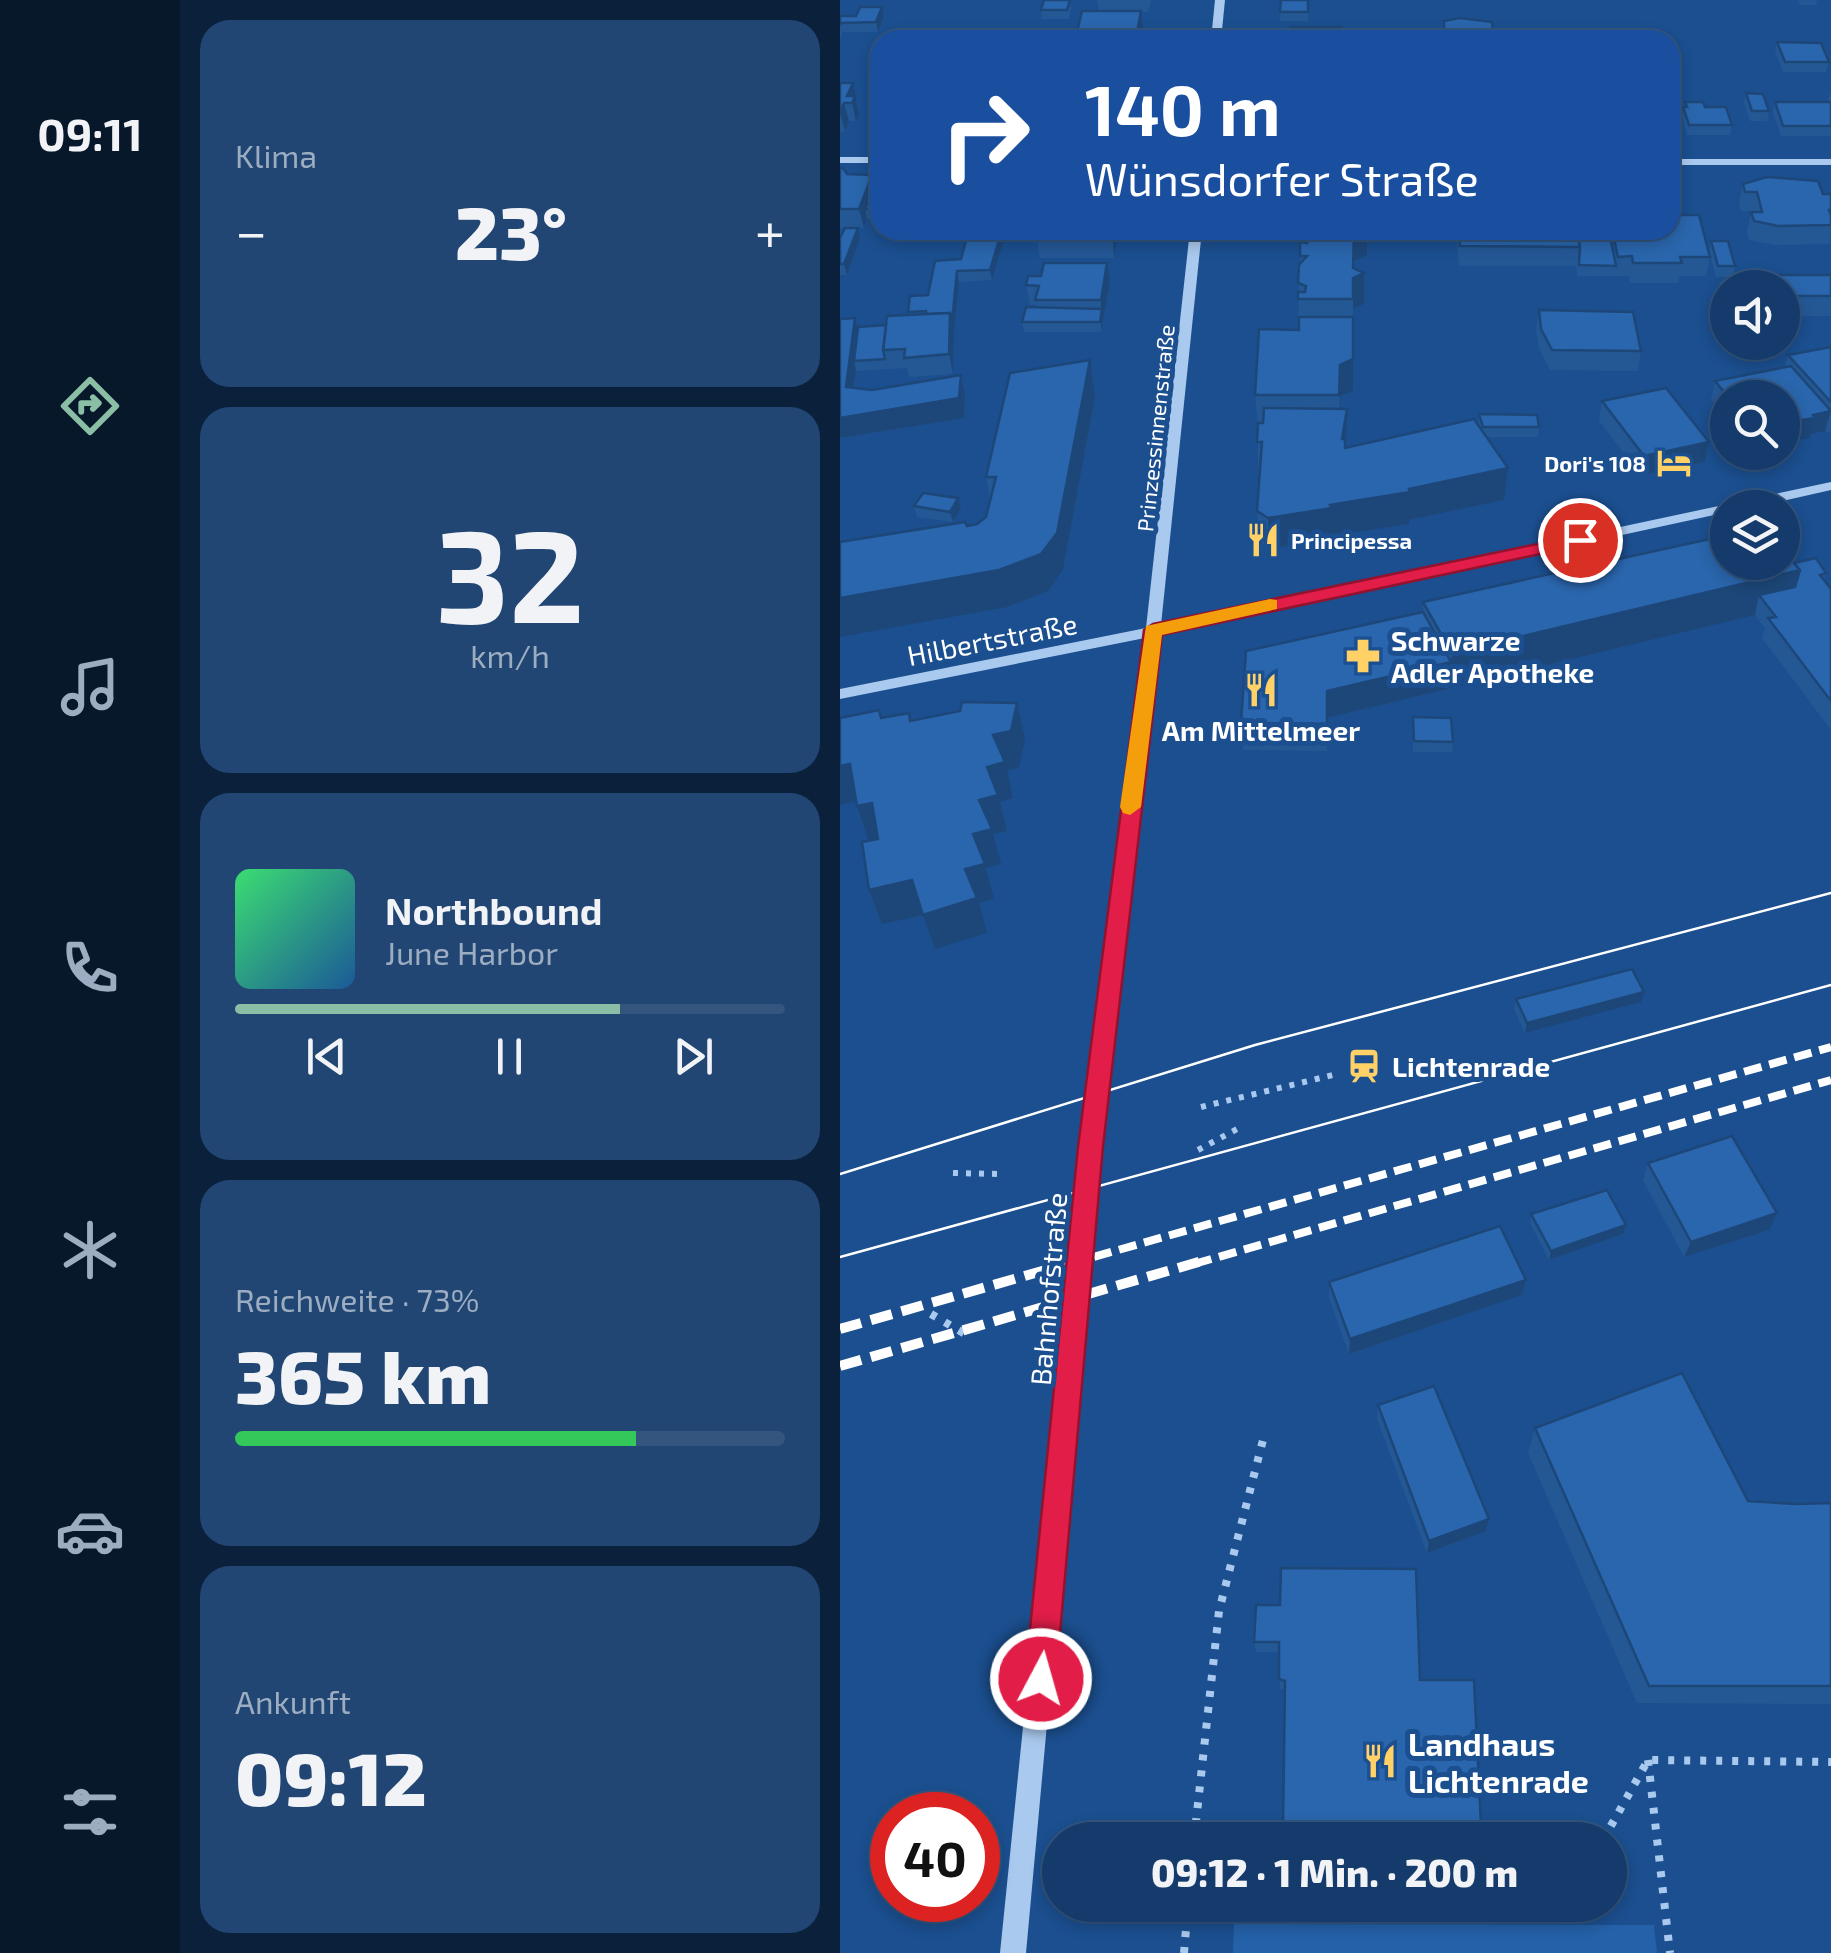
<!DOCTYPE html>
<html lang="de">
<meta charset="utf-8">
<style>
body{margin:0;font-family:"Exo 2",sans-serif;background:#214673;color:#f1f3f6;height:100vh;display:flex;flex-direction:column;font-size:38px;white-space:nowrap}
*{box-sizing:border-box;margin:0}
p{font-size:32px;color:#9dadc1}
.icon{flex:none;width:55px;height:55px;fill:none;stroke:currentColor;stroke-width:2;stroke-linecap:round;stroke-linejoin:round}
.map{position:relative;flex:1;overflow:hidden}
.panel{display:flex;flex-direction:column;gap:20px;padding:20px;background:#0b203b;width:660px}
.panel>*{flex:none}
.banner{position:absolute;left:30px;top:30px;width:810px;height:210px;border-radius:30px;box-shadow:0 5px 15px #0003,0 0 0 2px #33557e;background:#1a4fa0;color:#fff;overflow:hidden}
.controls{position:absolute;left:870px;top:270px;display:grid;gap:20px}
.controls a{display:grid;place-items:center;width:90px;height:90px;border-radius:50%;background:#143b6b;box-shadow:0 5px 15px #0003,0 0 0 2px #33557e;font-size:50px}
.speed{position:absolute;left:30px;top:1792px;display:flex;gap:20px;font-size:50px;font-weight:700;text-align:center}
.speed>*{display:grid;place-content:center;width:130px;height:130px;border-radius:50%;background:#143b6b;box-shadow:0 5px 15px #0003,0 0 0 2px #33557e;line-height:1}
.speed .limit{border:15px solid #d22;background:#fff;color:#111}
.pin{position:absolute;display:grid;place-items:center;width:85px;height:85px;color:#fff;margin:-42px;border:5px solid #fff;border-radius:50%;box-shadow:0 2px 10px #0007}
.me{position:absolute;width:110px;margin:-55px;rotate:6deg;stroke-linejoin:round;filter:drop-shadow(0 0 8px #0008)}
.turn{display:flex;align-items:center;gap:35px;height:210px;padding:0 50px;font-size:45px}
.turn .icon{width:130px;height:130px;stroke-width:2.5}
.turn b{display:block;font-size:70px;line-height:85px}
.big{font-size:75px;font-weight:800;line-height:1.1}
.panel .widget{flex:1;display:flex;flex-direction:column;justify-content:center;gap:15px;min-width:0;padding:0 35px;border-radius:30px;background:#214673}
.panel .dial{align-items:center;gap:0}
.dial b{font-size:130px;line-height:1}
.song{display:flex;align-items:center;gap:30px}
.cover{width:120px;height:120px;border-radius:15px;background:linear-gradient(135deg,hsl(140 70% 55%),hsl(210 70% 35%))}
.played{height:10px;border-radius:5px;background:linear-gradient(90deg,#8abfa5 70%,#33557e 70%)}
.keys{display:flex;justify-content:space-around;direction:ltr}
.heat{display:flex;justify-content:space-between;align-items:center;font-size:55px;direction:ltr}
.charge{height:15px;border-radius:8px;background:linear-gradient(90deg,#34c759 73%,#33557e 0)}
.trip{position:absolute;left:202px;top:1822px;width:585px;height:100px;border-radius:50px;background:#143b6b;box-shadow:0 5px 15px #0003,0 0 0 2px #33557e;font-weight:800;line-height:100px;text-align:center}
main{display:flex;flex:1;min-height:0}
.tabs{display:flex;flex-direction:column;width:180px;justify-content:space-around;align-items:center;background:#08182b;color:#9dadc1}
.tabs .icon{width:70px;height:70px}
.tabs .selected{color:#8abfa5}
.tabs b{font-size:45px;color:#f1f3f6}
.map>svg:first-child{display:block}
.green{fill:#2461a8}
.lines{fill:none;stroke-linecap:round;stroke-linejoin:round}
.path-far1{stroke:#a9c9ee;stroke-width:6;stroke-dasharray:5 8;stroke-linecap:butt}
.path{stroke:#a9c9ee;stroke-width:8;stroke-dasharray:6 10;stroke-linecap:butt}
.minor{fill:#a9c9ee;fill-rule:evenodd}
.tram{stroke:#fff;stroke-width:2.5}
.rail-far1{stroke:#fff;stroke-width:8;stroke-dasharray:18 8;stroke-linecap:butt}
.rail{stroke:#fff;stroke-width:10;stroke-dasharray:22 10;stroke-linecap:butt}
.wall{fill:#245895}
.shaded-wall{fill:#1d4779}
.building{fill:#2a66ad;stroke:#1d4779;stroke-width:2.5}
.route{fill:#e11d48;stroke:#92132f;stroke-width:2.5}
.slow{fill:#f59e0b}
.labels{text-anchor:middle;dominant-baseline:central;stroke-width:10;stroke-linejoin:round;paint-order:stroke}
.far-street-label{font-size:22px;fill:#fff;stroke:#1b4f8f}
.far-poi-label{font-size:22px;font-weight:bold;fill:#fff;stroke:#1b4f8f;text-anchor:end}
.street-label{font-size:28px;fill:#fff;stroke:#1b4f8f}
.poi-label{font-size:28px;font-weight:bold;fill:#fff;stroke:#1b4f8f;text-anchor:start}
.near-poi-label{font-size:32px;font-weight:bold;fill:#fff;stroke:#1b4f8f;text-anchor:start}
</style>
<main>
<nav class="tabs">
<b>09:11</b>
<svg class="icon selected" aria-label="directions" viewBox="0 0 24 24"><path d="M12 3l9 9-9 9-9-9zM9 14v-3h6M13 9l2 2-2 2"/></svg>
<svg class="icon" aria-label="music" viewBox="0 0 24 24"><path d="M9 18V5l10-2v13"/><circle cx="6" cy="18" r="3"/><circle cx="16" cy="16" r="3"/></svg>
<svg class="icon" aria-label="phone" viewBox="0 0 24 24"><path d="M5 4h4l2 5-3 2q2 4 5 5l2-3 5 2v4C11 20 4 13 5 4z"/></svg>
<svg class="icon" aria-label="climate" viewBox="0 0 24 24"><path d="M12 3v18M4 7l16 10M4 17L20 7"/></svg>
<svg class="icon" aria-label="car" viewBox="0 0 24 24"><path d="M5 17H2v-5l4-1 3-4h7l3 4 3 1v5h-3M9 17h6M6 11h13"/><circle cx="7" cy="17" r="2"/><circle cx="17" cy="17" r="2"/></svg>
<svg class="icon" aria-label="filters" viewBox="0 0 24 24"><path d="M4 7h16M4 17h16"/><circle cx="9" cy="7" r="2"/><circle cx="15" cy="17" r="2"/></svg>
</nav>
<section class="panel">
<div class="widget"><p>Klima</p>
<div class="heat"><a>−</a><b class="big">23°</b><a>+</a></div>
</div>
<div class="widget dial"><b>32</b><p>km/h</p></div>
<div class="widget">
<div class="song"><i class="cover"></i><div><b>Northbound</b><p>June Harbor</p></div></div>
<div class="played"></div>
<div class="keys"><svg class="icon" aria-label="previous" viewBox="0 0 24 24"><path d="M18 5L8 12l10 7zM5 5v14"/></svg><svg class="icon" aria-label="pause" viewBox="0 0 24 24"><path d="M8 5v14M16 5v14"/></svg><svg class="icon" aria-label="next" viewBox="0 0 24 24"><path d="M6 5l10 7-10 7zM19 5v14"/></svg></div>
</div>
<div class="widget"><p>Reichweite · 73%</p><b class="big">365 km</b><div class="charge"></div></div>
<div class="widget"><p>Ankunft</p><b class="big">09:12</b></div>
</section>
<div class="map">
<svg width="991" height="1953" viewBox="0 0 991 1953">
<rect width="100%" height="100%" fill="#1b4f8f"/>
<!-- green -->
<polygon class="green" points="394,1924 814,1925 817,1953 393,1953"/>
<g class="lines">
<!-- path-far1 -->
<g class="path-far1">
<polyline points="361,1107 493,1075"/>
<polyline points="358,1150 399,1128"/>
<polyline points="113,1173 160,1174"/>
</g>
<!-- path -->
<g class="path">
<polyline points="91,1314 132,1338"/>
<polyline points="808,1760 830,1953"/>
<polyline points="354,1840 379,1611 424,1436"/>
<polyline points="763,1840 808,1760 991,1762"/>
<polyline points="344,1953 348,1905"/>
</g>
<!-- minor -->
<g class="minor">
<polygon points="375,0 385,0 381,40 371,40"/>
<rect x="0" y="157" width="40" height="6"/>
<rect x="830" y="159" width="161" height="6"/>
<polygon points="350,230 362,230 321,625 991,482 991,490 912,508 888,508 888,512 320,635 260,1147 186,1953 160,1953 242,1147 305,638 0,699 0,689 306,628"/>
</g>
<!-- tram -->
<g class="tram">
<polyline points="0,1174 415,1045 991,893"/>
<polyline points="0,1257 991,985"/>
</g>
<!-- rail-far1 -->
<g class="rail-far1">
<polyline points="229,1264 991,1047"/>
<polyline points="354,1264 991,1080"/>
</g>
<!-- rail -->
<g class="rail">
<polyline points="0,1329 237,1261"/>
<polyline points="0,1366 362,1261"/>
</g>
</g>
<!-- wall -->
<g class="wall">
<polygon points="230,0 231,8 229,19 202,19 201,10"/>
<polygon points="257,0 311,0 308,12 301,12 303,29 301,40 237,40 236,36 259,11"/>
<polygon points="441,0 482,0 468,0 468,21 440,21"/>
<polygon points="958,0 977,0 976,5 960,5"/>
<polygon points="42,7 44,16 38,32 3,32 0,40 0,16 16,16"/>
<polygon points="937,42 989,62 986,72 943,72 935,52"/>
<polygon points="0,83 17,101 19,114 16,121 9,121 5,131 0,132"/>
<polygon points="991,90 991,136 941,136 933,112 935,102 990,102 988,100"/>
<polygon points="906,93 929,111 927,121 910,121 904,103"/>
<polygon points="40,98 40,126 35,126 33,116"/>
<polygon points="845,102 865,107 892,125 890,135 847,135 842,117"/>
<polygon points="0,168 7,174 35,186 40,186 40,219 27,219 24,228 18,228 20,238 7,275 0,275 0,238 5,228 0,228"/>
<polygon points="903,184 991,194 990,244 934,245 909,240 907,231 911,212 913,211 901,211 899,203"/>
<polygon points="129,230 167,230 152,280 119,282 114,332 113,374 69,377 67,368 17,371 16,370 14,388 32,390 121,375 125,395 124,418 0,438 0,319 15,318 18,327 46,325 69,315 68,312 88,295 121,259"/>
<polygon points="279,230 274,258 200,258 196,232"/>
<polygon points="461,230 527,230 527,256 513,261 513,268 524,273 524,304 513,309 513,391 500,396 500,409 507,409 505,448 638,425 639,414 699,427 698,437 646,437 668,468 664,500 569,520 569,524 492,536 492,539 429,549 419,543 417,511 420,474 418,474 418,427 415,395 458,330"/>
<polygon points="616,230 737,230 738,236 771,238 772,230 830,230 870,257 866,276 840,276 838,283 790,283 789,276 737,276 736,266 619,266"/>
<polygon points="871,241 895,266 893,277 876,277 869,252"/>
<polygon points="902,275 991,275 991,316 942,316 942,288 899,288"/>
<polygon points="270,282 261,332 184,332 182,322 196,307 196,305 190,305 186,285"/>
<polygon points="699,310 801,351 798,371 710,370 699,348 696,330"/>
<polygon points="991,347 991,432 987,432 985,430 971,434 970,438 942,398 888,398 888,420 871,400 875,381 945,367 948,355"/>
<polygon points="255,397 223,570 208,591 167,607 127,526 137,524 146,517 150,499 146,477"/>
<polygon points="762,401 869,442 865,462 801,475 759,421"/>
<polygon points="118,498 121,508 113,522 77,517 74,506"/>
<polygon points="888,562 954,563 986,573 984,580 991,589 991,730 922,638 925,629 915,615 487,718 487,751 403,750 401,723 583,612 583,602"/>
<polygon points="573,717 613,742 612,752 573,752"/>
<polygon points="676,999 801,1002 685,1033 674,1009"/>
<polygon points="808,1163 929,1230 844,1257 803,1180"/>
<polygon points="691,1214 786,1225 783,1234 709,1260 690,1223"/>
<polygon points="489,1282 682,1295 509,1354 489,1298"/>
<polygon points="538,1405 649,1519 646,1531 587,1553 537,1419"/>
<polygon points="695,1428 908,1501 956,1504 991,1503 991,1704 797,1703 688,1453"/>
<polygon points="416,1605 580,1680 641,1825 638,1832 444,1833 445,1690 440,1689 439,1652 416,1652 414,1642"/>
</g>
<!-- shaded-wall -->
<g class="shaded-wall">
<polygon points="42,7 44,16 38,32 36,22"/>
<polygon points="301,11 303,29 301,40 296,40"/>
<polygon points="13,83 19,114 16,121 12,103 7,96"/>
<polygon points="4,103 9,121 5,131 0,113"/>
<polygon points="32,175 36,194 25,209 27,219 24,228 19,209"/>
<polygon points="18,228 20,238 7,275 4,264"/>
<polygon points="162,230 167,230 152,280 150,270"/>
<polygon points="272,230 279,230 274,258"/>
<polygon points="513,230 527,230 527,256 513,261"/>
<polygon points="267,263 270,282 261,332 261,300"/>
<polygon points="117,271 119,282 114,332 113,374 109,354 110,313"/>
<polygon points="524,273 524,304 513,309 513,278"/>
<polygon points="15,318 21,337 14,361 16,370 11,406 6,387"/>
<polygon points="513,359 513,391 500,396 499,427 500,365"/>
<polygon points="250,360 255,397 223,570 208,591 167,607 0,637 0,598 159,570"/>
<polygon points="121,375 125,395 124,418 0,438 0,418"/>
<polygon points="507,409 506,441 501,471 502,439"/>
<polygon points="991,411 985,431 971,434 970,438 942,442 942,423"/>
<polygon points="869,442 865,462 801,475 804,456"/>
<polygon points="668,468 664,500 569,520 569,524 492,536 492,539 429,549 428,518"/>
<polygon points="118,498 121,508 113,522 110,512"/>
<polygon points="960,570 949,607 919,595 915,615 487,718 487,751 487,691 611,662 612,653"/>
<polygon points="177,703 185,739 179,768 167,770 173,798 160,802 167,831 153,834 161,864 146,868 154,899 139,903 147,933 95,949 83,915 125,869 153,735"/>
<polygon points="10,764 23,800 0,805 0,766"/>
<polygon points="32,803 45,838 29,842 17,806"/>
<polygon points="72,880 84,915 42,924 29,890"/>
<polygon points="804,992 801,1002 685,1033 687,1023"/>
<polygon points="937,1213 929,1230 844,1257 851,1242"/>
<polygon points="786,1225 783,1234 709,1260 711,1251"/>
<polygon points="686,1280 682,1295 509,1354 510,1339"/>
<polygon points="649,1519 646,1531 587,1553 589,1541"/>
</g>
<!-- building -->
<g class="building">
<polygon points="204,0 230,0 227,10 201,10"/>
<polygon points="441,0 468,0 468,12 440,12"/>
<polygon points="20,7 42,7 36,22 1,23 0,25 0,16 16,16"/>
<polygon points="242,11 301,11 296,37 236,36"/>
<polygon points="620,18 652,22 654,40 599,40 598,33 604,33 604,21"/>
<rect x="451" y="27" width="50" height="13"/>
<polygon points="937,42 981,43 989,62 945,62"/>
<polygon points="0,83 13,83 7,96 15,96 12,103 4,103 0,113"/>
<polygon points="906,93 923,94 929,111 912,111"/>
<polygon points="39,98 40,116 33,116"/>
<polygon points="845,102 863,102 865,107 886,107 892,125 849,125 843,107 847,107"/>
<polygon points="935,102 991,102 991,126 943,126"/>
<polygon points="0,168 3,168 7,174 32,175 19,209 0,209"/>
<polygon points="927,177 978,181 983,194 991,194 991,210 989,210 991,215 991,225 938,226 914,221 911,212 922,212 917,192 905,192 903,184"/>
<polygon points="40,186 40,209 25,209 33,187"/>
<polygon points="830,215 859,215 870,257 840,257 842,263 793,263 792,256 778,257 772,230 829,232"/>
<polygon points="5,228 18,228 4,264 0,264 0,238"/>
<polygon points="129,230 162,230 150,270 117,271 112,322 110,313 86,314 86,311 68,312 70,296 88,295 95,261 121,259"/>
<polygon points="196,230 272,230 271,232 196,232"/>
<polygon points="461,230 514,230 513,268 524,273 513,278 513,299 458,299 458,292 465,292 466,286 458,283 459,265 467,256 460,256 460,242 467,243 467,238 460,234"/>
<polygon points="619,230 737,230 740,247 620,246"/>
<polygon points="738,236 770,236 776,266 739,265 740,247"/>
<polygon points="871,241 888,241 895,266 878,266"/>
<polygon points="204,263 267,263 261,300 195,300 199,286 186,285 188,276 201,276"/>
<polygon points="902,275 991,275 991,296 942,296 942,288 906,288"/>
<polygon points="186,307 262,309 260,322 182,322"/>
<polygon points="699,310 793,312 801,351 712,350 701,329"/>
<polygon points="110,313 109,354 64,358 65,349 43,350 47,316"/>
<polygon points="459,317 513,317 513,359 500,365 499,395 415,395 419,329 459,330"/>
<polygon points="15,318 6,387 32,390 121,375 119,398 0,418 0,319"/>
<polygon points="46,325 43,350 45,359 14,361 18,327"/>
<polygon points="991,347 991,402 948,355"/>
<polygon points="250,360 217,533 201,554 159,570 0,598 0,542 125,522 127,526 137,524 146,517 156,477 146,477 170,373"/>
<polygon points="951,366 991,411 973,415 975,418 942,423 942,398 889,398 875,381"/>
<polygon points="826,388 869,442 804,456 762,401"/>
<polygon points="424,408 507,409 502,439 505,439 505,448 634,419 668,468 569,489 570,492 490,505 492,508 428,518 417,511 422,442 417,442 418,423 423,423"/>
<polygon points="639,414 697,415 699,427 643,427"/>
<polygon points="83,493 118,498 110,512 74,506"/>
<polygon points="888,535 888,562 942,562 942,550 960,570 612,653 583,602"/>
<polygon points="976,558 986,573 980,575 991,589 991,701 928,618 936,617 919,595 955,587 960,570 954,563"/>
<polygon points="583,612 611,662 487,691 487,724 401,723 406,651"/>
<polygon points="122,702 177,703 171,731 153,735 165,762 147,767 158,795 139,800 152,829 133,834 145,864 125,869 137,898 83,915 72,880 29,890 22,842 38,839 32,803 17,806 10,764 0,766 0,718 39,710 41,718 69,713 70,721 120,711"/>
<polygon points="573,717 611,718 613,742 574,741"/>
<polygon points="792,969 804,992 687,1023 676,999"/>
<polygon points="892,1136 937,1213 851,1242 808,1163"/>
<polygon points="767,1190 786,1225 711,1251 691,1214"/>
<polygon points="660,1226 686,1280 510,1339 489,1282"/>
<polygon points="842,1373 908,1501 956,1504 991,1503 991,1686 809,1686 695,1428"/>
<polygon points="594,1386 649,1519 589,1541 538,1405"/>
<polygon points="441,1568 576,1569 580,1680 634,1680 641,1825 443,1826 445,1681 439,1679 439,1642 414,1642 416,1605 440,1605"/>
</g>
<!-- route -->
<polygon class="route" points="740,535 749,540 747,544 322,635 263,1147 216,1679 212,1690 201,1694 190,1690 185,1679 238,1147 304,630 313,624"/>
<!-- slow -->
<polygon class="slow" points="430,599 437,600 437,609 322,635 301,807 290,815 283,813 280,807 306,626"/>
<!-- icons -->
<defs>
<g id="hotel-bare" transform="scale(2.7)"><path d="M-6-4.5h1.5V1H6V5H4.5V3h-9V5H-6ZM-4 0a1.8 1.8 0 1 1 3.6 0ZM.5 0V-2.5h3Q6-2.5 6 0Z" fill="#ffd166" stroke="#1b4f8f" stroke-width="2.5" paint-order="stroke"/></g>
<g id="restaurant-bare" transform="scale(2.7)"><path d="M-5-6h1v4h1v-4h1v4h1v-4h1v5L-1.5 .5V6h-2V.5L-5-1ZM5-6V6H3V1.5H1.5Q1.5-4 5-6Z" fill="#ffd166" stroke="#1b4f8f" stroke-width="2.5" paint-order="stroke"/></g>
<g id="pharmacy-bare" transform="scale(2.7)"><path d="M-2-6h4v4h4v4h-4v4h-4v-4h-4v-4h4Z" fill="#ffd166" stroke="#1b4f8f" stroke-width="2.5" paint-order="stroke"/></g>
<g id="station-bare" transform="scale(2.7)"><path d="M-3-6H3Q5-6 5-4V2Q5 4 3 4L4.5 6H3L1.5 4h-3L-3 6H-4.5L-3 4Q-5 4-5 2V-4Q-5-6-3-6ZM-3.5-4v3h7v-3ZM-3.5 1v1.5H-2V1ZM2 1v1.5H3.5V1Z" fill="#ffd166" stroke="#1b4f8f" stroke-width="2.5" paint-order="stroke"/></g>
</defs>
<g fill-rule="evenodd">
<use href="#hotel-bare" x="834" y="463"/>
<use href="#restaurant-bare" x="423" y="540"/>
<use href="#pharmacy-bare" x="523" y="656"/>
<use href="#restaurant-bare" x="421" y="690"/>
<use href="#station-bare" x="524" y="1066"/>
<use href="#restaurant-bare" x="540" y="1761"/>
</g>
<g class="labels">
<!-- far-street labels -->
<g class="far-street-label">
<text transform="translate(315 428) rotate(-84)">Prinzessinnenstraße</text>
</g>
<!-- far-poi labels -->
<g class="far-poi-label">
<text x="806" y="463">Dori's 108</text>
<text x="451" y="540" text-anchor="start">Principessa</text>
</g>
<!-- street labels -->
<g class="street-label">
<text transform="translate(152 639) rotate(-11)">Hilbertstraße</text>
<text transform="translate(208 1289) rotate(-85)">Bahnhofstraße</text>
</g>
<!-- poi labels -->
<g class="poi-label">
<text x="551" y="640">Schwarze<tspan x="551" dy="32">Adler Apotheke</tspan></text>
<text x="421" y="730" text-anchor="middle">Am Mittelmeer</text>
<text x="552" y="1066">Lichtenrade</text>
</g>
<!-- near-poi labels -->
<g class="near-poi-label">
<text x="568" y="1743">Landhaus<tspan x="568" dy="37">Lichtenrade</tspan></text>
</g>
</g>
</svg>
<div class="controls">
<a><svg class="icon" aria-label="sound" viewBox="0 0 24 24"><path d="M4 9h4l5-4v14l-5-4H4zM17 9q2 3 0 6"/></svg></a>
<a><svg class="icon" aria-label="search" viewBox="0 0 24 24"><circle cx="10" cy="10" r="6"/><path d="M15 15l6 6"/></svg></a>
<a><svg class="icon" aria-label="layers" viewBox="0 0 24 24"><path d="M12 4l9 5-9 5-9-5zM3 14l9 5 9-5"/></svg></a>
</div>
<div class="speed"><div class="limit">40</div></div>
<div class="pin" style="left:740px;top:540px;background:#d93025"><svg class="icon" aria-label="arrive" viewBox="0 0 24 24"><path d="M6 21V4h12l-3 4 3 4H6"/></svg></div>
<svg class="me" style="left:201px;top:1679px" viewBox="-20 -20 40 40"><circle r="17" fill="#e11d48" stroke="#fff" stroke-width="3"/><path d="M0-11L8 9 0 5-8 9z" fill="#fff"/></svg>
<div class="trip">09:12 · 1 Min. · 200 m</div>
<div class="banner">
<div class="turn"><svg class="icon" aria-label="right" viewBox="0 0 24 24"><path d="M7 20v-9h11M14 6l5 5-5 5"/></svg><div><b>140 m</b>Wünsdorfer Straße</div></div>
</div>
</div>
</main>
